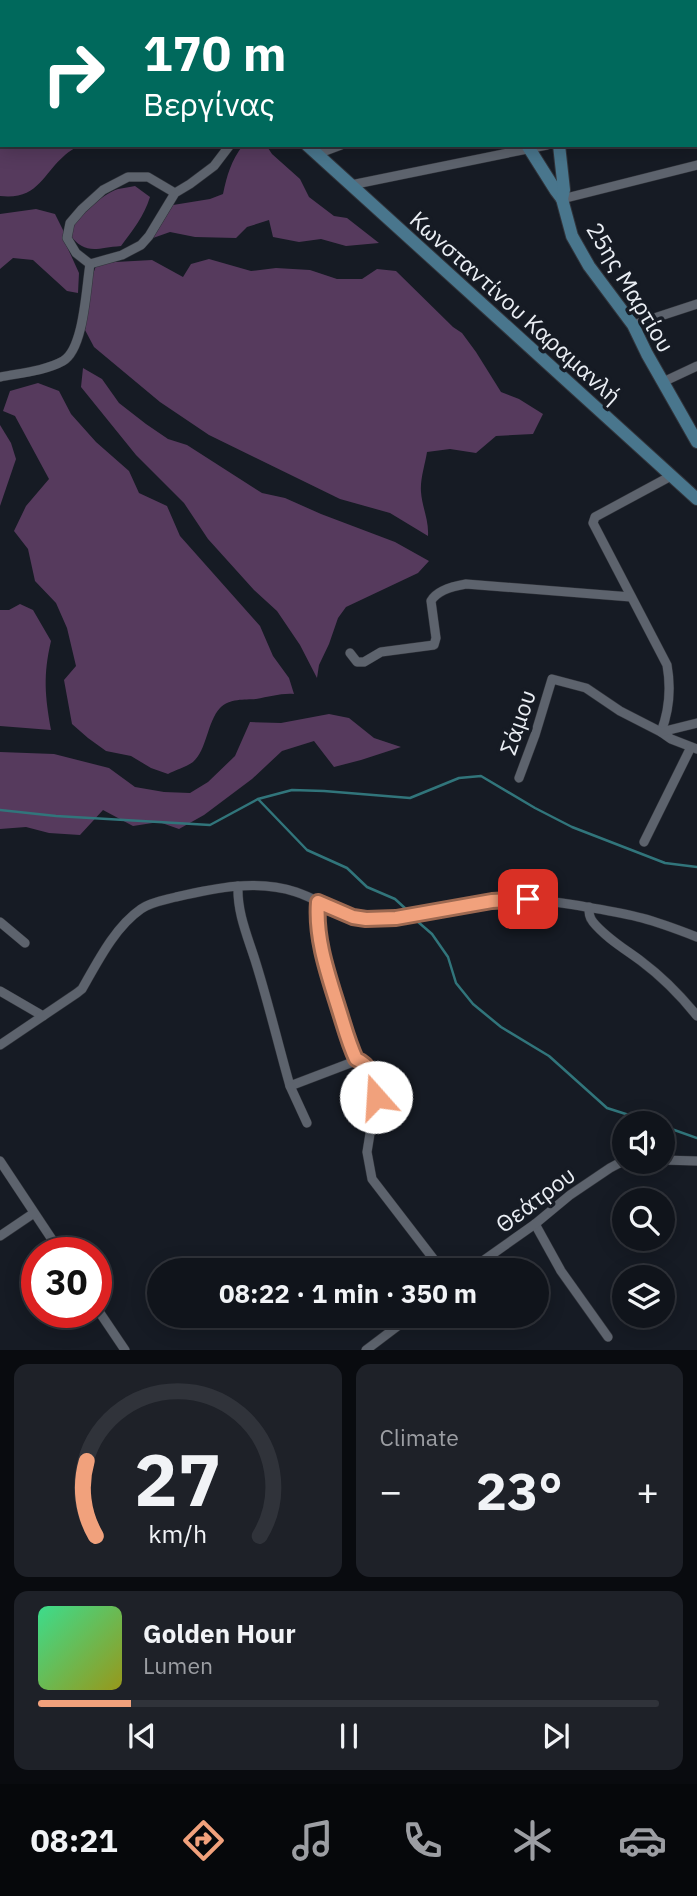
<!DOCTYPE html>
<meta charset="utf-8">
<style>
body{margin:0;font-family:"IBM Plex Sans",sans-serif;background:#1e2128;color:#f1f3f6;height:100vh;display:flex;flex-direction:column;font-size:26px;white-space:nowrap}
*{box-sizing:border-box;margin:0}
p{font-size:23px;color:#9c9ea3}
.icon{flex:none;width:38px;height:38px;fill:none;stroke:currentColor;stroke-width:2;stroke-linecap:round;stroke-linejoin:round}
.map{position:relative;height:1350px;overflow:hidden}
.panel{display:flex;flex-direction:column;gap:14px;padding:14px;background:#090b0f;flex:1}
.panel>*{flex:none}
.banner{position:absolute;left:0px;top:0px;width:698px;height:147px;box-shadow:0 4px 18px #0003,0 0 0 2px #30333a;background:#00695c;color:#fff;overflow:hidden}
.buttons{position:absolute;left:612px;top:1111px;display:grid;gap:14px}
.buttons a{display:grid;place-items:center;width:63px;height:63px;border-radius:50%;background:#10141b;box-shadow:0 4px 18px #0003,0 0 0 2px #30333a;font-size:35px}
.speed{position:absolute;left:21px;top:1237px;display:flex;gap:14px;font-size:35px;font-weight:700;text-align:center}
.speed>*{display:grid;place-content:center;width:91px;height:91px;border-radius:50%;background:#10141b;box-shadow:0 4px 18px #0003,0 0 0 2px #30333a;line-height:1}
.speed .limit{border:10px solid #d22;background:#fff;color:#111}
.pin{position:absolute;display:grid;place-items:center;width:60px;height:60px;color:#fff;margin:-30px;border-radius:14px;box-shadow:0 4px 10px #0006}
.me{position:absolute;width:77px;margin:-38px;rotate:341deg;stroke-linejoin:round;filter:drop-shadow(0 0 5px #0008)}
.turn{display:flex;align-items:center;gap:24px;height:147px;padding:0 28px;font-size:32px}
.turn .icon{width:91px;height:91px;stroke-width:2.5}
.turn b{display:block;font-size:49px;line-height:60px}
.big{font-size:52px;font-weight:700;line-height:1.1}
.panel .widget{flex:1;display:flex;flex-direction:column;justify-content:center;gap:10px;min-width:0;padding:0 24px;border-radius:14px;background:#1e2128}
.panel .dial{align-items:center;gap:0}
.dial svg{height:182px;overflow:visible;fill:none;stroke:#30333a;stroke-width:7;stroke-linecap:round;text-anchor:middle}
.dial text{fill:#f1f3f6;stroke:none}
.song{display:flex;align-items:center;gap:21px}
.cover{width:84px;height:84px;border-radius:10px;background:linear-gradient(135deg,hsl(150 70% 55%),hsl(60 70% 35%))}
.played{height:7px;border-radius:4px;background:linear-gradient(90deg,#f1a17c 15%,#30333a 15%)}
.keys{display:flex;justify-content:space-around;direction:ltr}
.heat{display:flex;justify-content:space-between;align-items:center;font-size:38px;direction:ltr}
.panel .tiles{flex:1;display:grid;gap:14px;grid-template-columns:1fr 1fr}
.widget:last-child{grid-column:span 2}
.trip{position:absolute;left:147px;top:1258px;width:402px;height:70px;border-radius:35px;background:#10141b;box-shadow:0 4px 18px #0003,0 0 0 2px #30333a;font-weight:700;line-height:70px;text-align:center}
.tab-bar{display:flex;height:112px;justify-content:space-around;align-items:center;background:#06080b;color:#9c9ea3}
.tab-bar .icon{width:49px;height:49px}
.tab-bar .selected{color:#f1a17c}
.tab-bar b{font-size:32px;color:#f1f3f6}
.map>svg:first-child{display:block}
.forest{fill:#563a5d}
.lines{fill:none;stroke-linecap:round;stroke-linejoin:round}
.stream{stroke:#31757b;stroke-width:2.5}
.street-casing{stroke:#31343b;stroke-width:10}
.secondary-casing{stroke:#31343b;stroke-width:14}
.street{stroke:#5d636d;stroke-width:9}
.secondary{stroke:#49768d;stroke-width:12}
.route-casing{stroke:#9d6951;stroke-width:18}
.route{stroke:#f1a17c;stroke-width:12}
.labels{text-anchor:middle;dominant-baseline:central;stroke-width:7;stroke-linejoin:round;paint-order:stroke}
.street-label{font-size:23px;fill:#eaeef4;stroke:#161b24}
</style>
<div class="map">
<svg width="697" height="1350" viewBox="0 0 697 1350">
<rect width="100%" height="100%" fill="#161b24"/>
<!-- forest -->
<g class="forest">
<path d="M0,0H91L93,2H2V145H80C75,148 69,151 65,155C41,176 38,200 0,196Z"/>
<path d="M243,145H266L272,154L300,179L309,197L334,216L347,218L379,243L346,246L321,239L299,242L273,237L269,220L247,227L236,238L195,237L170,232L153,238L173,205L210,199L223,194C227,175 231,161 243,145Z"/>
<path d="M135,186L150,197C144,216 133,230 121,246C95,248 86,256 68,233C78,218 100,195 118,189C124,188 130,187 135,186Z"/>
<polygon points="36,209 55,214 64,232 64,240 79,273 78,293 67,291 33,260 13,258 0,269 0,214"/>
<path d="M209,259L251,271L276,268L310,270L337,279H362L377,269L396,271L453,327L462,333L476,352L501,392L519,399L543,414L533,434L496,436L476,453L450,449L427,452C425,465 420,479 421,492C422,507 429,520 428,536L390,513L340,499L209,435L160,402L94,347L85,330L92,277L97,263L152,260L183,277L191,264Z"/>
<polygon points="83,368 102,379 119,403 146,424 168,439 187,445 262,493 285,498 321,514 395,542 429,561 418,573 346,607 338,618 329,644 319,665 317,678 300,645 277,611 254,590 208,539 184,503 136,455 81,387"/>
<path d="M38,383L59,391L71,414L96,442L129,471L139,493L167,506L180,536L260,626L273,656L289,678L294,694C281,693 269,697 256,699C244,700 230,698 220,708C207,722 207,750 193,762C186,767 175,770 168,774L151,768L131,756L106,751L88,738L72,724L64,680L76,666L67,628L56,603L35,581L28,549L14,531L26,506L49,479L15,416L3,411L10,391Z"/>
<polygon points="0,425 11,443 16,459 0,506"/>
<path d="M20,604L33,610L51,641C43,675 45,696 51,730L0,726V610H9Z"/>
<polygon points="329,714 349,718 374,738 401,747 361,760 334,767 314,741 282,751 252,779 204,815 179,829 159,822 133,826 103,810 80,835 49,833 26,827 0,829 0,752 54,754 109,768 135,787 164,792 190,793 208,782 235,756 250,722 281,723"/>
</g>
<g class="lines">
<!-- stream -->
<g class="stream">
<polyline points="258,799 307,850 347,868 367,887 395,899 407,910"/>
<polyline points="0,810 56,816 210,825 258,799 292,790 324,791 410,798 459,778 481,776 535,808 572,827 665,863 697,867"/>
<polyline points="417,921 432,934 448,957 456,983 473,1004 501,1027 549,1056 607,1108 657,1124"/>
<polyline points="663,1126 697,1138"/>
</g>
<!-- street casing -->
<g class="street-casing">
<g id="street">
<polyline points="511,2 518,0"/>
<polyline points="696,29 697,29"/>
<polyline points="696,115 697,115"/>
<polyline points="696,136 697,138"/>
<polyline points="317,154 341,145"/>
<polyline points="351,185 547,145"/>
<polyline points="175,193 148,177 128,177 103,190 82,209 70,223 67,238 76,253 90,264 122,255 141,245 149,236 175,193 190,184 214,166 230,145"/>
<polyline points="562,199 697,165"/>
<polyline points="633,325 697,304"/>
<path d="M0,377C20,373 45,371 63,361C84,349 86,288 90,264"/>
<polyline points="663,382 697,366"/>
<path d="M671,476L595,517L593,523L667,665C671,687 669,711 661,732L671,739L697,749"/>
<path d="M350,653L357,662H364L381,652L434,645L436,638L431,601C437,590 454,586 466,584L631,597"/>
<polyline points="519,778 535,735 552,679 586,688 620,711 661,732 697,723"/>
<polyline points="644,842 691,747"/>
<path d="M238,886C237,912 247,935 255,960C268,1001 278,1044 290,1086L353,1062L356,1059"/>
<path d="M318,902C313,952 337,999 350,1046L356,1059L362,1061L371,1072L376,1083V1097L367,1152L372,1179L442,1270"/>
<path d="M589,907C589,913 589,917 593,922C606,938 625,949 641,961C661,976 681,996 697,1016"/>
<polyline points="0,922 25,943"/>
<polyline points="0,991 43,1016"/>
<path d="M0,1045L77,993L82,989C98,961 115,927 141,909C151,902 165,900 176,897C215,888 257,879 296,892C321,900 343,919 370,919C413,919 454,905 496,900C523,897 548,901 575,905C597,909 620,912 642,918C661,923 679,930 697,937"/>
<polyline points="290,1086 307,1123"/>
<polyline points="663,1160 697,1161"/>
<polyline points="0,1161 61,1253"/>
<polyline points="535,1224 561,1271 608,1337"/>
<polyline points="0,1236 34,1213"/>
<polyline points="470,1270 535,1224 570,1195 610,1168 625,1160"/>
<polyline points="96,1307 125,1350"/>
<polyline points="366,1350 411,1316"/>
</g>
</g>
<!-- secondary casing -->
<g class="secondary-casing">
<g id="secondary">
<polyline points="148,0 150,2"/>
<polyline points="443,0 444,2"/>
<polyline points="568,2 568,0"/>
<polyline points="307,145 697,499"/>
<polyline points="527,145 556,191 562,199"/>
<polyline points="559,145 564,190 562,199 572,236 589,266 633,325 647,354 697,442"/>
</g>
</g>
<!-- street -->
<use href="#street" class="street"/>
<!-- secondary -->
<use href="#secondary" class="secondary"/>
</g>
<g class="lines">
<!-- route casing -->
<g class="route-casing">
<path id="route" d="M376,1097C376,1081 372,1066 356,1059C349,1044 345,1029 340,1013C329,977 315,940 318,902L353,917L366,919L396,918L492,901L528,899"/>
</g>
<!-- route -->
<use href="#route" class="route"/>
</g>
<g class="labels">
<!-- street labels -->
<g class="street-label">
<text transform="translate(631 287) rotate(59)">25ης Μαρτίου</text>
<text transform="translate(516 307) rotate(42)">Κωνσταντίνου Καραμανλή</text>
<text transform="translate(517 722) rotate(-71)">Σάμου</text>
<text transform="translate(535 1199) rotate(-37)">Θεάτρου</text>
</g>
</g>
</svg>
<div class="buttons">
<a><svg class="icon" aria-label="sound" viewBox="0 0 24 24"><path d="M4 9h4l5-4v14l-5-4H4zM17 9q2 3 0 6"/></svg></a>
<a><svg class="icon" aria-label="search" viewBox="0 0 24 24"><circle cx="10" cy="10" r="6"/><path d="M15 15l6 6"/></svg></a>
<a><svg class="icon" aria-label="layers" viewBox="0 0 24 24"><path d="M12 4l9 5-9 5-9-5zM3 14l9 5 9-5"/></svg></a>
</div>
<div class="speed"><div class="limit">30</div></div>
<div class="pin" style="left:528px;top:899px;background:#d93025"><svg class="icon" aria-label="arrive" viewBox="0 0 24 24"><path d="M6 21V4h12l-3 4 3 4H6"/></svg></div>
<svg class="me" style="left:376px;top:1097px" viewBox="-20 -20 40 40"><circle r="19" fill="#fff"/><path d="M0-13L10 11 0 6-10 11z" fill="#f1a17c"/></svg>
<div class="trip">08:22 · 1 min · 350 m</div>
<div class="banner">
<div class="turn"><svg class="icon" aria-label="right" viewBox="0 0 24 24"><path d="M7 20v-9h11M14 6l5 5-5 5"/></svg><div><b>170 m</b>Βεργίνας</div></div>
</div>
</div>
<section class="panel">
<div class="tiles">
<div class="widget dial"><svg viewBox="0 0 100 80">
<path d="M14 69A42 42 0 1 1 86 69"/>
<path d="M14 69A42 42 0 0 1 10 36" stroke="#f1a17c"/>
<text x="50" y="56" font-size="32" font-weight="700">27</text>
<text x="50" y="72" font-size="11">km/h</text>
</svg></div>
<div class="widget"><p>Climate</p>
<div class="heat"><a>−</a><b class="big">23°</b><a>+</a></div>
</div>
<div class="widget">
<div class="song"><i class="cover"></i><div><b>Golden Hour</b><p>Lumen</p></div></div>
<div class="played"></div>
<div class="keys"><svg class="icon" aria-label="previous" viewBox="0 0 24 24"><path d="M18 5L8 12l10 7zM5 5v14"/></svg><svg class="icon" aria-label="pause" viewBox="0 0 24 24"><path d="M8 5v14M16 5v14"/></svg><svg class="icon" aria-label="next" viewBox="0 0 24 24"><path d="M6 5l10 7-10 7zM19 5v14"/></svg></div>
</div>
</div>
</section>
<nav class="tab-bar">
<b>08:21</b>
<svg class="icon selected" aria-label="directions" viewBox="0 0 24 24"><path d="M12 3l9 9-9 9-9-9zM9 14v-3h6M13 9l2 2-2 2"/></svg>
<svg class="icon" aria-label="music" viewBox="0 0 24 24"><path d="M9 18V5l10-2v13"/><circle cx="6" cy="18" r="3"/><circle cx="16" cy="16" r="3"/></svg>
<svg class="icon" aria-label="phone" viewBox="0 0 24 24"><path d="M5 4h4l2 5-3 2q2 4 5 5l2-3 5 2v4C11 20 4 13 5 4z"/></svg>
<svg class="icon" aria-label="climate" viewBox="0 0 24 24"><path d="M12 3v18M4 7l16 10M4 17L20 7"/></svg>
<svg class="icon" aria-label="car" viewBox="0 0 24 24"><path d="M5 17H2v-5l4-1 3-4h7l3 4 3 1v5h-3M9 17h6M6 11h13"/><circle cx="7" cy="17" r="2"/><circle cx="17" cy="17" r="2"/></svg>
</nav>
